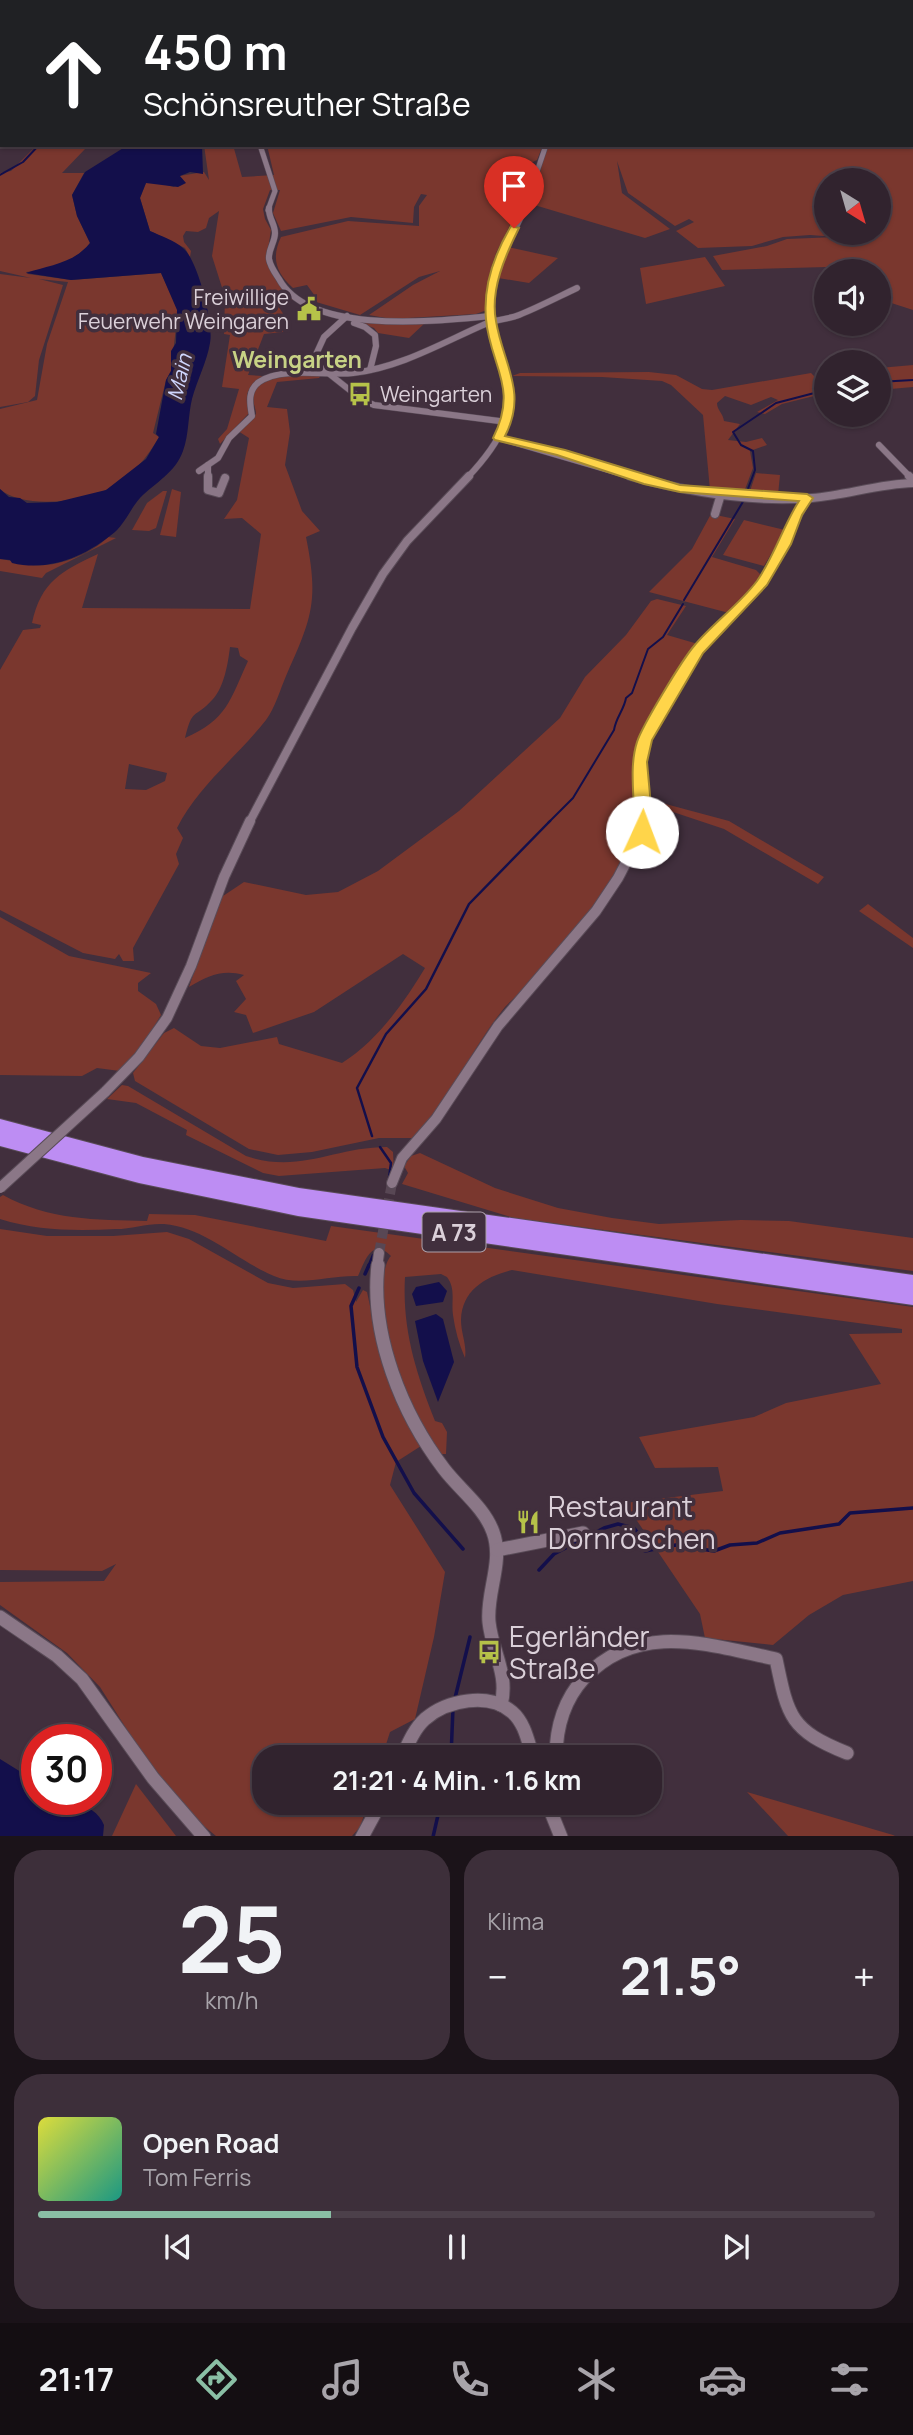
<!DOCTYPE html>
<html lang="de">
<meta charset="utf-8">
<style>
body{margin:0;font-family:Manrope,sans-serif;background:#3d2f3a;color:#f1f3f6;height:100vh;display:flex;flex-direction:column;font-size:26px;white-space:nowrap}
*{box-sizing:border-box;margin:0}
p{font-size:23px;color:#a8a4aa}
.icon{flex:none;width:38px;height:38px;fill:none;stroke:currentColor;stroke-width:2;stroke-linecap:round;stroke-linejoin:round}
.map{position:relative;height:1836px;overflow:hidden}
.panel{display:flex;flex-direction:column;gap:14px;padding:14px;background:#1b1319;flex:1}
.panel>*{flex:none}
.hud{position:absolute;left:0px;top:0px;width:914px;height:147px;box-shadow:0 2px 5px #0004,0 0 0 2px #4c404a;background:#202124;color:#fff;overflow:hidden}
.needle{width:46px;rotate:143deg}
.controls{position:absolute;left:814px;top:168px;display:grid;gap:14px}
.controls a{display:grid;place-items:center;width:77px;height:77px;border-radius:50%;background:#31232e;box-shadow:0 2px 5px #0004,0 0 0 2px #4c404a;font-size:35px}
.speed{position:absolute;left:21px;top:1724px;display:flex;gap:14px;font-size:35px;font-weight:700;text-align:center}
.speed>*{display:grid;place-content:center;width:91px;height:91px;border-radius:50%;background:#31232e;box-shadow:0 2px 5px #0004,0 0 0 2px #4c404a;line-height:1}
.speed .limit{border:10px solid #d22;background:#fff;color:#111}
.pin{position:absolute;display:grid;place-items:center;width:60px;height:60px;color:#fff;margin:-72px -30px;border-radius:50% 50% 50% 0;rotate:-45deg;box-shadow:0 0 7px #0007}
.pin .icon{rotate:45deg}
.me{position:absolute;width:77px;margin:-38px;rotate:2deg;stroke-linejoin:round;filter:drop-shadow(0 0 5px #0008)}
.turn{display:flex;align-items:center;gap:24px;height:147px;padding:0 28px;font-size:32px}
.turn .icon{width:91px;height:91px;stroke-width:2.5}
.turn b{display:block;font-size:49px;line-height:60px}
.big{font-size:52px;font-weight:700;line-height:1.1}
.panel .card{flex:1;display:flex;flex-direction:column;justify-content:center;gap:10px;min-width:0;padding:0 24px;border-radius:28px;background:#3d2f3a}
.panel .dial{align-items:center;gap:0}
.dial b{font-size:91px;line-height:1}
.song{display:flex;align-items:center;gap:21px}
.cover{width:84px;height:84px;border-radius:10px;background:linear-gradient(135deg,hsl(60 70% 55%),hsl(170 70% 35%))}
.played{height:7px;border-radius:4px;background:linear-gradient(90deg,#8abfa5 35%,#4c404a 35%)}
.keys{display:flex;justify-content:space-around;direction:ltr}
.heat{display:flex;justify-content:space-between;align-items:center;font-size:38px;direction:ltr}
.panel .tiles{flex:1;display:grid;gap:14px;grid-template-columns:1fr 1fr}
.card:last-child{grid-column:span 2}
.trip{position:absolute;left:252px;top:1745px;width:410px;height:70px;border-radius:28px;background:#31232e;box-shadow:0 2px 5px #0004,0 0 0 2px #4c404a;font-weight:700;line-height:70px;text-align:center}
.dock{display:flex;height:112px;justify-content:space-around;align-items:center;background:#140e12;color:#a8a4aa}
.dock .icon{width:49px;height:49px}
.dock .on{color:#8abfa5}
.dock b{font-size:32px;color:#f1f3f6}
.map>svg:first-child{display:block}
.green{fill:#7a372e;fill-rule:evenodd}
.water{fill:#130f4b}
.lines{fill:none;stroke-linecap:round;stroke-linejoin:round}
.stream-far2{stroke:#130f4b;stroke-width:2}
.stream-far1{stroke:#130f4b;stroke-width:2.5}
.stream{stroke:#130f4b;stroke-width:3.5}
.minor-tunnel{stroke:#584754;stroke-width:10;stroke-dasharray:10 5;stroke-linecap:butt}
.minor-far4-casing{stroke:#594b57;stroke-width:6}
.minor-far3-casing{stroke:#594b57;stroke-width:7}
.minor-far2-casing{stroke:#594b57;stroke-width:10}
.minor-far1-casing{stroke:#594b57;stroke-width:12}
.minor-casing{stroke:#594b57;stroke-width:15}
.highway-casing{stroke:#594b57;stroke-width:2}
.minor-far4{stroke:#8b7787;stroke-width:5}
.minor-far3{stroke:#8b7787;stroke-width:6}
.minor-far2{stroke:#8b7787;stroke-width:8}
.minor-far1{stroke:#8b7787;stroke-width:10}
.minor{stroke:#8b7787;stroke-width:13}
.highway{fill:#bd8df3;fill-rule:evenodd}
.minor-bridge-casing{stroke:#594b57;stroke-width:12;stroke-linecap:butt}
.minor-bridge{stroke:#8b7787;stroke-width:10}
.route{fill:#ffd54a;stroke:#a68a30;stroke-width:2}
.labels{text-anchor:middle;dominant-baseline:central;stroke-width:7;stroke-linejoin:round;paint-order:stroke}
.far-poi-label{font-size:21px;fill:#dbd0d9;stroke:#412f3d;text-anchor:end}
.far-water-label{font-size:21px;font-style:italic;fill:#cfd6fd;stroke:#412f3d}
.far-quarter-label{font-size:23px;font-weight:bold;fill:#c8d285;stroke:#412f3d}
.shield{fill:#412f3d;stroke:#ada0aa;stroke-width:2}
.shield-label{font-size:23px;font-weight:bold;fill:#dbd0d9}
.near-poi-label{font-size:28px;fill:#dbd0d9;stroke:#412f3d;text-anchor:start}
</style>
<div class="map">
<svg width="913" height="1837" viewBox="0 0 913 1837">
<rect width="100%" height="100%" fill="#412f3d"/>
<!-- green -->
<g class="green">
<polygon points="184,0 521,0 523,2 183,2"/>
<path d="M559,0H913V310L879,299L878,271H839L827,267L722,270L713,256L767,246L787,239L837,237L810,235L783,237L752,246L698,248L676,231L694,222L689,219L675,226L628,193L617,161L622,193L670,229L645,238L531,204L547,145H912V2ZM826,180H878V233H826Z"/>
<path d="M37,145H95L85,149L62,173H84L72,195L77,216L90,243C75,262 50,270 26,272L28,274L71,280L161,273L178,310L171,371L166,380L153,433L159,437C147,458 131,477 110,488C82,503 22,509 0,489V409L37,400L47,344L68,282L39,279L63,285L39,360L35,396L28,402L0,407V274L31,278L0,271V173L11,171Z"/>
<path d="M204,145H233L242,177L274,175L267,145H543L537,160L524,166L523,189L527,191L496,253L490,271L487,310L476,314L391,319L369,315L413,285L440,271L419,277L360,315L306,299L315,296L307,285L293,288C276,273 271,258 281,237L348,221L419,226V206L427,195L421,194L414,207L413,223L351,217L281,231L273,213L280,190H270L263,209L265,219L271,230L266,262L277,282L296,298L278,306L288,321L283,332L264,334L248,375L263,376C247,387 244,395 249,413L220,444L218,439L227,429L239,389L222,387L230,335L224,334L225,297L212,256L219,211L209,218L206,228L198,232L186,231L183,236L184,242L191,251L190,257L185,248L150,231L140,198L146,183H159L174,187L181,179L179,176L204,172L209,180Z"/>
<polygon points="508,247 558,258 529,283 498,278"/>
<polygon points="705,257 725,286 646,304 640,268"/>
<polygon points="352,320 426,322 409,338 378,333 374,328"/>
<polygon points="913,365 913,387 879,390 879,368"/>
<path d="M649,372L676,375L702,389L712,390L811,373L826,388V393L782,404L765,414L757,412L778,400L771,397L751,405L725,396L717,403C717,410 723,413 724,421L740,424L728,440L746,442L762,438L767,445L750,451L753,468L744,492L723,488L710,490L703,415L671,385L662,381L602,377L512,376L520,373Z"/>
<path d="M321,375L319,378L277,382L267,407L287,409L290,432L285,465L302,511L320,531L306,537C319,601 312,618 286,676C280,690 275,708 266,720C237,757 198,786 177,828L183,838L176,854L179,864L133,948L134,961H123L119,954L115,959L83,953L0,910V670L23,630L40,628L41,625L32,623C41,581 62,571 98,554L82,608L250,609L261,534L242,518L224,519L237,500L249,438L238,431L256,414C256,409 253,403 253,398C254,372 303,375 321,375ZM230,647L238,648L240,656L248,661C230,700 227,720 185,738C193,706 194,720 213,699C224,687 228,664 230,647ZM129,764L167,773L165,781L146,790L125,789Z"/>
<polygon points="756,473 780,475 778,495 749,494"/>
<polygon points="172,489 181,492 176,537 160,535"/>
<polygon points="163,491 167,491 156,528 149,531 132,530 147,503"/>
<polygon points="711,514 735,519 712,557 756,570 763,577 729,613 649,592 692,549"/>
<polygon points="744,520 785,530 764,566 723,555"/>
<path d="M108,537L116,538L46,573L42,578L0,571V559C11,560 19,564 31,565C56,568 90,555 108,537Z"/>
<path d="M657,599L686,606L667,635L698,644L637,748C632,780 645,812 633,844C619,885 559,951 529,985C522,993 512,999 505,1007C471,1049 450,1100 412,1138H379L312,1152L278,1155L249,1149L135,1081L133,1073L164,1033L174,1028L201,1046L220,1048L277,1037L279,1044L342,1063C377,1041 404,1003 425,968L403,954L314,1012L253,1033L246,1015L234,1012L246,999L236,981L244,975C222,969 208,976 189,987L220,898L244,882L306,895L338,892L378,871L459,811L560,718L585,677L626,635L651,601Z"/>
<polygon points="647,799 729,821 824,877 818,884 724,829 652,805"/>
<polygon points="868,904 913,938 913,948 859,911"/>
<polygon points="0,917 69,956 151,973 138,983 138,991 156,1004 161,1015 142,1046 120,1071 97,1068 82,1076 0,1075"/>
<path d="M122,1085L128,1086L246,1156C300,1174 334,1147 387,1147L393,1152L394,1171L385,1168L279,1176L263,1173L186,1135L187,1130L136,1103L107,1099Z"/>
<polygon points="420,1153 495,1188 558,1208 612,1218 659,1224 741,1220 789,1221 913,1238 913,1271 514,1218 402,1184 408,1173 404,1166 411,1156"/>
<path d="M3,1195C48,1220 96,1220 147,1221L149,1214L195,1215L326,1241L331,1226L913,1307V1581L843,1595L809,1615L773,1645L705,1638L700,1614L625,1503L723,1491L718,1467L655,1468L639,1437L754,1417L786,1403L881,1384L849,1334L902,1333V1329L717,1304L512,1270C485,1277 462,1290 461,1320C461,1334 467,1344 465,1358C459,1344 455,1330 453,1315C451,1301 456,1289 447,1277L441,1274L405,1277C402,1329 416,1373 435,1421L442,1423L447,1432L446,1454H441C417,1426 387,1349 381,1313C379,1302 380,1290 380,1280C386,1272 385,1262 391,1256C372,1237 365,1261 358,1276C330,1275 299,1287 274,1276C238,1261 204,1227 164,1224C148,1223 132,1229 116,1229C77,1231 38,1231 0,1219V1197Z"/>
<polygon points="0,1229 47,1236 113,1236 167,1232 189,1239 268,1283 293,1288 345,1284 353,1290 356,1302 363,1290 367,1292 378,1343 421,1446 396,1462 390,1485 445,1572 434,1637 415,1719 390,1732 382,1757 264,1757 264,1802 368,1803 360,1827 352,1836 216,1836 182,1808 131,1736 100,1687 67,1653 0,1605 0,1582 104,1581 116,1564 102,1571 0,1570"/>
<polygon points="136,1784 176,1836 112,1836"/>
<polygon points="747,1792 893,1835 895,1836 788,1836"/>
</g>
<!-- water -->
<g class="water">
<path d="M128,145H202L203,174L190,172L180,176L186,183L178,187L146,183L140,198L150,231C161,236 174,240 183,248C198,260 214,324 210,343C207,362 197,380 192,399C188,415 189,435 183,451C175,473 156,482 140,498C131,508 125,523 115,532C86,556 50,572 12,563L10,560L0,559V489L9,497L20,498L27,503L57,502L106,490L146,459L159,437L156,434L166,380L171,371V351L176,343L177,310L161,273L71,280L26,273C49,265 73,264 90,243L77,216L72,195L85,172Z"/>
<polygon points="439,1282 447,1291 443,1302 416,1306 412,1294 416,1287"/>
<polygon points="436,1314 443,1319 454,1362 438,1402 423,1361 415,1321"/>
<path d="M0,1759L37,1782V1799C59,1799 94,1800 104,1825L103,1836H0Z"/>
</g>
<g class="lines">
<!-- stream-far2 -->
<g class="stream-far2">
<polyline points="375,2 391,0"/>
<polyline points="0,175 23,162 39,145"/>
<polyline points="878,382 913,380"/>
<polyline points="746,494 755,470 753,451 741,445 733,432 776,403 826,390"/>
<polyline points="684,600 744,500"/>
<path d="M548,823L573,798L614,730C616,717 624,710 626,698L632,693L648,649L663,637L683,604"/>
</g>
<!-- stream-far1 -->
<g class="stream-far1">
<polyline points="372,1136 357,1088 386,1034 426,989 469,904 550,821"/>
<polyline points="380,1147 391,1163 389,1178"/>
<polyline points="368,1267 373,1255"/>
</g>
<!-- stream -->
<g class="stream">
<polyline points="365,1274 369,1265"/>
<polyline points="359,1288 351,1306 357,1367 383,1437 414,1493 463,1549"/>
<polyline points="539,1570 554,1554 604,1528 618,1524 634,1528 642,1539 641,1548 645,1551 676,1545 714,1551 730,1545 757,1543 780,1533 839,1524 850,1513 913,1508"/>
<polyline points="455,1698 470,1637"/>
<polyline points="451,1757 453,1708"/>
<polyline points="433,1837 441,1802"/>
</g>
<!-- minor-tunnel -->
<polyline class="minor-tunnel" points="379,1253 392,1183"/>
<!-- minor-far4 casing -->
<g class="minor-far4-casing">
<g id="minor-far4">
<polyline points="523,0 525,2"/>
<polyline points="0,101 2,99"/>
<polyline points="260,145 275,191 268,210"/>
<polyline points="524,210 546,145"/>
</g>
</g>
<!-- minor-far3 casing -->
<g class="minor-far3-casing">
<g id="minor-far3">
<path d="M269,208C268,217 275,224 275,233C275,242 268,250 269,259C270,266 275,273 279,279C310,336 437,321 491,316"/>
<polyline points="347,316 324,337 313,361 361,399 374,405 507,422"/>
<polyline points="354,323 365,327 375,335 376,346 370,370"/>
<polyline points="499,438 636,478"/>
<polyline points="879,445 911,478"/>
<polyline points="208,465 208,478"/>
<path d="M199,471L218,458L229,438L252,416C250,404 247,391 259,382C282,366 327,376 353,373C399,368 442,343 483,325C494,319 507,320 519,315C539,307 558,297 577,288"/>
<path d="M467,478C502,441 518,413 503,362C497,343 490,325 491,304C492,269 511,239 525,208"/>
</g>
</g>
<!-- minor-far2 casing -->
<g class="minor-far2-casing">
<g id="minor-far2">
<polyline points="208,476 208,490 219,493 225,478"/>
<path d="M630,476C688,492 752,503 812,498C846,495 879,484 913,483"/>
<polyline points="909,476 913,480"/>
<polyline points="715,514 721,494"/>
<polyline points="249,823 352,628 383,574 407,541 469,476"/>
<polyline points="642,823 640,762 644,740 698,650 761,585 807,498"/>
</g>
</g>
<!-- minor-far1 casing -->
<g class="minor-far1-casing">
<g id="minor-far1">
<polyline points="105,1092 139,1057 167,1018 191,966 224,877 250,821"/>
<polyline points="392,1183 402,1158 436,1119 498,1026 596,911 618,878 642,832 642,821"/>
<polyline points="377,1267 379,1253"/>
</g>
</g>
<!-- minor casing -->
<g class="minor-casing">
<g id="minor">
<path d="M378,1265C370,1335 402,1414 444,1469C460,1490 484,1507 493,1532C504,1562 486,1592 489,1622C492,1652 509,1674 501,1705"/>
<polyline points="497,1550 583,1533"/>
<polyline points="0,1617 57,1656 82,1679 153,1778 204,1837"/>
<path d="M402,1757C408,1744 414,1729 425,1719C447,1700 489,1692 512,1712C525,1723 528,1742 533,1757"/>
<path d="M556,1757C556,1727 564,1700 584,1678C639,1620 708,1645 776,1659C788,1717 790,1730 847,1753"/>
<polyline points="547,1802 561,1837"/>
<polyline points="362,1837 381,1802"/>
</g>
</g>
<!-- highway casing -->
<g class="highway-casing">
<polygon id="highway" points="0,1119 143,1157 299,1188 913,1275 913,1305 298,1216 139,1183 0,1146"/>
</g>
<!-- minor-far4 -->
<use href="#minor-far4" class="minor-far4"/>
<!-- minor-far3 -->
<use href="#minor-far3" class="minor-far3"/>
<!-- minor-far2 -->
<use href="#minor-far2" class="minor-far2"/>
<!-- minor-far1 -->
<use href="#minor-far1" class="minor-far1"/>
<!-- minor -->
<use href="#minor" class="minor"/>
<!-- highway -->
<use href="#highway" class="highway"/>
<!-- minor-bridge casing -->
<g class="minor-bridge-casing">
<polyline id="minor-bridge" points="0,1188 105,1092"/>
</g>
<!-- minor-bridge -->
<use href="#minor-bridge" class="minor-bridge"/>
</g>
<!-- route -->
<path class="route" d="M511,226L519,228C505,256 490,290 496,321C503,364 528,392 505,436L565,450L680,485L807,494L813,498L802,515L791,544L767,585L703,653L652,740L647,762L651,806L649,832L642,838L634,832C636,803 628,770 637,742C642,726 682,660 694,646C713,623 739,605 757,581C775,555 783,526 799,501L680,492L644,484L557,455L495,440L493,438C519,387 490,366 486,319C483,286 495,253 511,226Z"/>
<!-- icons -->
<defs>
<g id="civic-bare" transform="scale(1.89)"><path d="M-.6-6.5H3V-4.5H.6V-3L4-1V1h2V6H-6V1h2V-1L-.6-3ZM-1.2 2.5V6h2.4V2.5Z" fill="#b6c249" stroke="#412f3d" stroke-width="2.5" paint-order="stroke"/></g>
<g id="bus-bare" transform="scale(1.89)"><path d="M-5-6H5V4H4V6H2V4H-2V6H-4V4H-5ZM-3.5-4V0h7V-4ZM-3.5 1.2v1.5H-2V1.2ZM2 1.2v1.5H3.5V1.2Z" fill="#b6c249" stroke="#412f3d" stroke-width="2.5" paint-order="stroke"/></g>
<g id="restaurant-bare" transform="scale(1.89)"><path d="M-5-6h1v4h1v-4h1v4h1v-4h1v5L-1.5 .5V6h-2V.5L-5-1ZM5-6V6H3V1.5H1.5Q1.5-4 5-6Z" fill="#b6c249" stroke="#412f3d" stroke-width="2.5" paint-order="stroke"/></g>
</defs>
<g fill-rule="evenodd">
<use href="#civic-bare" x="309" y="309"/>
<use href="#bus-bare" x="360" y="394"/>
<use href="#restaurant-bare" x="528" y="1522"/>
<use href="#bus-bare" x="489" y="1652"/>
</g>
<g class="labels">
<!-- far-poi labels -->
<g class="far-poi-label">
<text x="289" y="297">Freiwillige<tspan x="289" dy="24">Feuerwehr Weingaren</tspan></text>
<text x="380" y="394" text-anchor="start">Weingarten</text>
</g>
<!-- far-water labels -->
<g class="far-water-label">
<text transform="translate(179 377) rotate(-77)">Main</text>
</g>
<!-- far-quarter labels -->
<g class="far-quarter-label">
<text x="297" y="359">Weingarten</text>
</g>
<!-- shield labels -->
<rect class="shield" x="422.5" y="1212.5" width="63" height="39" rx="5"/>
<g class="shield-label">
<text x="454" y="1232">A 73</text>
</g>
<!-- near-poi labels -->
<g class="near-poi-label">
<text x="548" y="1506">Restaurant<tspan x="548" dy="32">Dornröschen</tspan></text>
<text x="509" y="1636">Egerländer<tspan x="509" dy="32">Straße</tspan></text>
</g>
</g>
</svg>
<div class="controls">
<a><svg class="needle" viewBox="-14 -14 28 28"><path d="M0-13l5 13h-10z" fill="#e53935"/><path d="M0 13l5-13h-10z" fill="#a8a4aa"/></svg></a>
<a><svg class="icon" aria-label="sound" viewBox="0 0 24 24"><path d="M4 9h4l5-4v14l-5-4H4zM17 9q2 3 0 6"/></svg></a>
<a><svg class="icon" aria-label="layers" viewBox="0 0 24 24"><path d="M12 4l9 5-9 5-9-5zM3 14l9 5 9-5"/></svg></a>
</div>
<div class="speed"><div class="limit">30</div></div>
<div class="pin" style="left:514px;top:228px;background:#d93025"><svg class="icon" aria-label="arrive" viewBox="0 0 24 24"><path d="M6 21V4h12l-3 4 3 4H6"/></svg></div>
<svg class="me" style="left:642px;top:832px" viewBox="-20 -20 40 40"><circle r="19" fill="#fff"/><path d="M0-13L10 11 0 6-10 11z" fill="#ffd54a"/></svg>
<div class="trip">21:21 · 4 Min. · 1.6 km</div>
<div class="hud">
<div class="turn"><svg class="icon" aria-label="ahead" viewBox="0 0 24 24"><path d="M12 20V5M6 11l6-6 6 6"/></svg><div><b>450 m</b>Schönsreuther Straße</div></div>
</div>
</div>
<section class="panel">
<div class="tiles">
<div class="card dial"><b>25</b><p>km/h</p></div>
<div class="card"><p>Klima</p>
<div class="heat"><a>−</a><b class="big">21.5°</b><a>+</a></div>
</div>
<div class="card">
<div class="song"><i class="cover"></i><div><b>Open Road</b><p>Tom Ferris</p></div></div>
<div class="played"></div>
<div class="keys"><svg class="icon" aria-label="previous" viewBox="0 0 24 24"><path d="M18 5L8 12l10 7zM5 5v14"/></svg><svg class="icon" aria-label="pause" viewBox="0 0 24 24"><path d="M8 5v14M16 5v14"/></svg><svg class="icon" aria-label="next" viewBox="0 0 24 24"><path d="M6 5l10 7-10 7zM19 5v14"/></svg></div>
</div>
</div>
</section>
<nav class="dock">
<b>21:17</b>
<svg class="icon on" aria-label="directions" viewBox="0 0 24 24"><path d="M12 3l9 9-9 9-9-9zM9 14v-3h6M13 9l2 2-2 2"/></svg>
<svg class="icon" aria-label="music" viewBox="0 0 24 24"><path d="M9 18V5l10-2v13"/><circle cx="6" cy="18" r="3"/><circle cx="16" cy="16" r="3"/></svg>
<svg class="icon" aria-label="phone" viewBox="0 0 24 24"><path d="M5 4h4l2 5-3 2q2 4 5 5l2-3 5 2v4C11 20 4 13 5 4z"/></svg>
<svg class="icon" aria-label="climate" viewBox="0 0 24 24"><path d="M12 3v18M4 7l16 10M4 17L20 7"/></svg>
<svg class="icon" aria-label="car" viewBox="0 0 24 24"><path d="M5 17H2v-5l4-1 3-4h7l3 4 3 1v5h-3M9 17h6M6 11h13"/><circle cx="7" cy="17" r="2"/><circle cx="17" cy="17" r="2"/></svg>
<svg class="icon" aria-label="filters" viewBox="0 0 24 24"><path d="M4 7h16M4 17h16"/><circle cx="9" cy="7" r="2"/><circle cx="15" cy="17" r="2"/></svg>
</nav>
